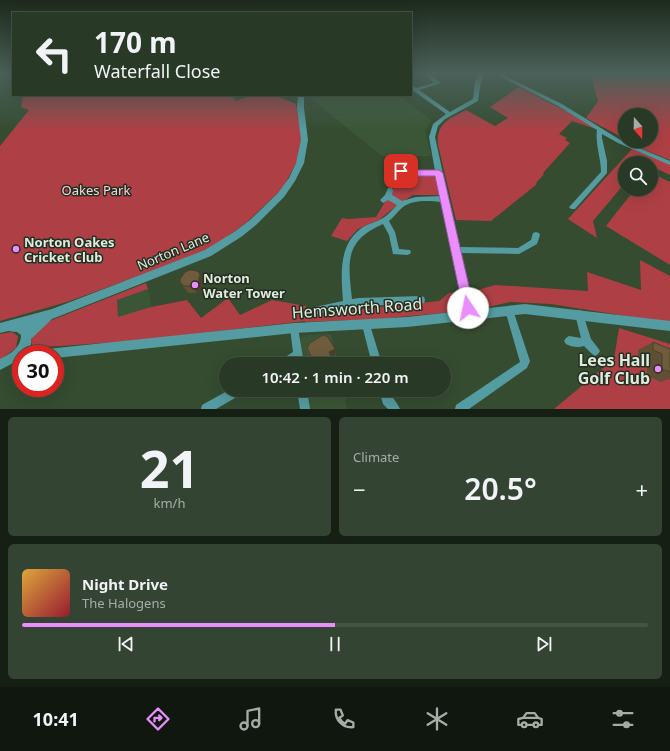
<!DOCTYPE html>
<meta charset="utf-8">
<style>
body{margin:0;font-family:"Noto Sans",sans-serif;background:#344432;color:#f1f3f6;height:100vh;display:flex;flex-direction:column;font-size:15px;white-space:nowrap}
*{box-sizing:border-box;margin:0}
p{font-size:13px;color:#a5aca7}
.icon{flex:none;width:22px;height:22px;fill:none;stroke:currentColor;stroke-width:2;stroke-linecap:round;stroke-linejoin:round}
.map{position:relative;height:409px;overflow:hidden}
.drawer{display:flex;flex-direction:column;gap:8px;padding:8px;background:#161f14;flex:1}
.drawer>*{flex:none}
.guide{position:absolute;left:12px;top:12px;width:400px;height:84px;border-radius:0px;box-shadow:0 4px 16px #0002,0 0 0 1px #445342;background:#283925;color:#f1f3f6;overflow:hidden}
.needle{width:26px;rotate:160deg}
.buttons{position:absolute;left:618px;top:108px;display:grid;gap:8px}
.buttons a{display:grid;place-items:center;width:40px;height:40px;border-radius:50%;background:#283925;box-shadow:0 4px 16px #0002,0 0 0 1px #445342;font-size:20px}
.speed{position:absolute;left:12px;top:345px;display:flex;gap:8px;font-size:20px;font-weight:700;text-align:center}
.speed>*{display:grid;place-content:center;width:52px;height:52px;border-radius:50%;background:#283925;box-shadow:0 4px 16px #0002,0 0 0 1px #445342;line-height:1}
.speed .limit{border:6px solid #d22;background:#fff;color:#111}
.pin{position:absolute;display:grid;place-items:center;width:34px;height:34px;color:#fff;margin:-17px;border-radius:8px;box-shadow:0 2px 6px #0006}
.me{position:absolute;width:44px;margin:-22px;rotate:349deg;stroke-linejoin:round;filter:drop-shadow(0 0 3px #0008)}
.turn{display:flex;align-items:center;gap:14px;height:84px;padding:0 16px;font-size:18px}
.turn .icon{width:52px;height:52px;stroke-width:2.5}
.turn b{display:block;font-size:28px;line-height:34px}
.big{font-size:30px;font-weight:600;line-height:1.1}
.drawer .tile{flex:1;display:flex;flex-direction:column;justify-content:center;gap:6px;min-width:0;padding:0 14px;border-radius:6px;background:#344432}
.drawer .dial{align-items:center;gap:0}
.dial b{font-size:52px;line-height:1}
.song{display:flex;align-items:center;gap:12px}
.cover{width:48px;height:48px;border-radius:6px;background:linear-gradient(135deg,hsl(40 70% 55%),hsl(350 70% 35%))}
.played{height:4px;border-radius:2px;background:linear-gradient(90deg,#ea8dfd 50%,#445342 50%)}
.keys{display:flex;justify-content:space-around;direction:ltr}
.heat{display:flex;justify-content:space-between;align-items:center;font-size:22px;direction:ltr}
.drawer .tiles{flex:1;display:grid;gap:8px;grid-template-columns:1fr 1fr}
.tile:last-child{grid-column:span 2}
.trip{position:absolute;left:219px;top:357px;width:232px;height:40px;border-radius:20px;background:#283925;box-shadow:0 4px 16px #0002,0 0 0 1px #445342;font-weight:600;line-height:40px;text-align:center}
.tabs{display:flex;height:64px;justify-content:space-around;align-items:center;background:#10170f;color:#a5aca7}
.tabs .icon{width:28px;height:28px}
.tabs .current{color:#ea8dfd}
.tabs b{font-size:18px;color:#f1f3f6}
.map>svg:first-child{display:block}
.built{fill:#3b5636}
.green{fill:#ae4045}
.lines{fill:none;stroke-linecap:round;stroke-linejoin:round}
.minor{fill:#549ca1;fill-rule:evenodd}
.tertiary{fill:#549ca1;fill-rule:evenodd}
.wall{fill:#5f4f34}
.shaded-wall{fill:#4d402b}
.building{fill:#6e5c3d;stroke:#4d402b}
.route{fill:#ea8dfd;stroke:#985ca4}
.poi-dot{fill:#ea8dfd;stroke:#242e22;stroke-width:1.5}
.labels{text-anchor:middle;dominant-baseline:central;stroke-width:3;stroke-linejoin:round;paint-order:stroke}
.park-label{font-size:13px;fill:#f8d6d5;stroke:#242e22}
.poi-label{font-size:13px;font-weight:bold;fill:#deecdc;stroke:#242e22;text-anchor:start}
.street-label{font-size:13px;fill:#deecdc;stroke:#242e22}
.near-street-label{font-size:16px;fill:#deecdc;stroke:#242e22}
.near-poi-label{font-size:16px;font-weight:bold;fill:#deecdc;stroke:#242e22;text-anchor:end}
</style>
<div class="map">
<svg width="670" height="409" viewBox="0 0 670 409">
<rect width="100%" height="100%" fill="#354c31"/>
<!-- built -->
<g class="built">
<polygon points="312,95 398,95 431,120 425,131 431,156 382,156 310,98"/>
<polygon points="148,289 151,307 118,318 117,300"/>
<polygon points="331,334 338,364 303,364 299,339 307,335"/>
<polygon points="306,390 344,390 347,409 309,409"/>
</g>
<!-- green -->
<g class="green">
<polygon points="592,74 670,74 670,160 644,150 628,141 651,141 651,115 625,115 625,139 586,118 598,101 592,80"/>
<path d="M519,87L572,114L596,129L572,121L559,134L567,138L565,140L570,143L543,173L544,174L536,183L537,184L491,221L456,220L438,145C436,123 449,119 466,110L495,126L508,118L490,107Z"/>
<path d="M23,95H230L236,101C261,91 272,93 296,104L302,137L298,159L283,188L247,222L213,247L190,257L67,302L0,321V146L29,110L21,107Z"/>
<polygon points="632,149 670,164 670,175 651,166 651,163 625,163 625,183 593,221 597,238 568,219"/>
<polygon points="651,173 670,182 670,265 606,226 635,189 651,189"/>
<polygon points="401,175 435,176 440,195 413,195 396,206 379,220 358,229 347,241 331,236 342,218 348,219 376,217"/>
<polygon points="640,260 670,276 670,323 551,304 510,302 475,310 471,292 495,285 588,291 587,272 641,290"/>
<path d="M146,283L148,289L117,300L118,317L151,307L187,300L201,318L228,298L240,315L272,300L306,306V315L439,301L449,293H460L464,311L377,319L305,322V321C215,331 124,344 33,347L31,342L32,333L42,324Z"/>
<polygon points="619,328 670,344 670,409 554,409 614,359"/>
<polygon points="12,332 18,336 16,348 0,360 0,334"/>
</g>
<g class="lines">
<!-- minor -->
<g class="minor">
<path d="M425,74H430L441,83L419,90L450,112L473,99L475,81L480,74H485L481,81L478,101L445,119L438,126L435,137L459,247L518,248L531,240L533,233L536,232L539,233L540,235L537,244L519,254L461,253L474,314L473,317L470,318L467,317L466,314L442,202C429,201 414,199 403,207C398,211 394,217 389,221L395,232L399,249L410,250L411,252L410,254L407,255L393,254L389,235L383,224C344,241 348,262 352,299L359,298L421,296L424,297L425,300L424,303L421,304L359,306L318,314L315,313L314,310L315,307L343,301C341,274 338,244 363,227C370,223 377,222 383,218C388,215 392,210 397,205L388,200L383,203L380,200L385,195L388,188H392L393,190L392,195L402,201L416,197L441,196L436,175H410L399,173L398,171L401,169L410,171H435L429,137L433,124L446,114L411,89V85L416,88L434,83Z"/>
<path d="M495,74H501L562,104L622,141L670,161V165L618,143L602,134V138L607,161V173L575,209H571L569,207L571,205L601,172C601,158 595,144 597,130L558,106Z"/>
<polygon points="509,306 512,307 530,361 527,368 469,409 455,409 456,405 520,362 505,310 506,307"/>
<path d="M579,310L582,311L583,314L591,339L598,348L600,351L598,354L595,356L592,354L584,346C579,348 571,347 566,344L564,341L566,338L569,336L581,338L575,314L576,311Z"/>
<polygon points="366,321 369,322 370,325 382,364 372,364 362,325 363,322"/>
<polygon points="294,324 297,325 298,328 304,364 294,364 294,362 291,364 277,364 279,361 293,352 290,328 291,325"/>
<polygon points="229,390 243,390 242,394 216,409 201,409 202,405"/>
<polygon points="297,390 307,390 310,409 300,409"/>
<path d="M379,390H389C392,398 397,402 400,409H388L383,404Z"/>
</g>
<!-- tertiary -->
<g class="tertiary">
<path d="M298,95H304V108L308,140L304,163L295,181L284,197L256,225L241,237L211,256L52,319L31,339V345L38,350L39,354H21V358L19,360L0,370V359C10,354 21,348 21,335L17,332L8,331L0,333V323L52,309L205,250L234,232L250,220L278,193L289,178L296,163L301,140L297,108Z"/>
<polygon points="525,304 670,321 670,331 525,314 407,327 294,333 55,358 55,354 42,354 43,350 47,349 294,323 407,317"/>
</g>
</g>
<!-- wall -->
<g class="wall">
<polygon points="200,274 204,281 202,289 197,293 188,293 180,282"/>
<polygon points="653,342 670,349 670,380 668,379 661,382 647,376 647,362 638,358 638,350"/>
<polygon points="307,348 335,355 331,357 333,361 333,364 313,364 308,354"/>
</g>
<!-- shaded-wall -->
<g class="shaded-wall">
<polygon points="200,274 204,281 202,289 197,293 192,286"/>
<polygon points="335,349 335,355 329,358 329,352"/>
<polygon points="323,361 323,364 317,364"/>
<polygon points="333,361 333,364 328,364"/>
</g>
<!-- building -->
<g class="building">
<polygon points="190,270 197,271 200,274 198,282 192,286 184,286 180,282 180,279 185,272"/>
<polygon points="323,335 328,337 335,349 329,352 333,361 328,364 324,364 323,361 317,364 315,364 307,348 310,343"/>
<polygon points="653,342 670,349 670,372 662,369 662,354 653,350"/>
</g>
<!-- sky -->
<linearGradient id="sky" x2="0" y2="1"><stop stop-color="#1d2a1b"/><stop offset="0.56" stop-color="#4b615a"/><stop offset="1" stop-color="#4b615a" stop-opacity="0"/></linearGradient>
<rect width="670" height="131" fill="url(#sky)"/>
<!-- route -->
<polygon class="route" points="401,168 410,170 439,170 443,173 474,308 472,312 468,313 464,312 463,308 435,176 410,176 398,173 396,171 398,169"/>
<!-- markers -->
<g class="poi-dot">
<circle cx="16" cy="249" r="4"/>
<circle cx="195" cy="285" r="4"/>
<circle cx="658" cy="369" r="4"/>
</g>
<g class="labels">
<!-- park labels -->
<g class="park-label">
<text x="96" y="190">Oakes Park</text>
</g>
<!-- poi labels -->
<g class="poi-label">
<text x="24" y="242">Norton Oakes<tspan x="24" dy="15">Cricket Club</tspan></text>
<text x="203" y="278">Norton<tspan x="203" dy="15">Water Tower</tspan></text>
</g>
<!-- street labels -->
<g class="street-label">
<text transform="translate(173 251) rotate(-23)">Norton Lane</text>
</g>
<!-- near-street labels -->
<g class="near-street-label">
<text transform="translate(357 308) rotate(-4)">Hemsworth Road</text>
</g>
<!-- near-poi labels -->
<g class="near-poi-label">
<text x="650" y="360">Lees Hall<tspan x="650" dy="18">Golf Club</tspan></text>
</g>
</g>
</svg>
<div class="buttons">
<a><svg class="needle" viewBox="-14 -14 28 28"><path d="M0-13l5 13h-10z" fill="#e53935"/><path d="M0 13l5-13h-10z" fill="#a5aca7"/></svg></a>
<a><svg class="icon" aria-label="search" viewBox="0 0 24 24"><circle cx="10" cy="10" r="6"/><path d="M15 15l6 6"/></svg></a>
</div>
<div class="speed"><div class="limit">30</div></div>
<div class="pin" style="left:401px;top:171px;background:#d93025"><svg class="icon" aria-label="arrive" viewBox="0 0 24 24"><path d="M6 21V4h12l-3 4 3 4H6"/></svg></div>
<svg class="me" style="left:468px;top:308px" viewBox="-20 -20 40 40"><circle r="19" fill="#fff"/><path d="M0-13L10 11 0 6-10 11z" fill="#ea8dfd"/></svg>
<div class="trip">10:42 · 1 min · 220 m</div>
<div class="guide">
<div class="turn"><svg class="icon" aria-label="left" viewBox="0 0 24 24"><path d="M17 20v-9H6M10 6l-5 5 5 5"/></svg><div><b>170 m</b>Waterfall Close</div></div>
</div>
</div>
<section class="drawer">
<div class="tiles">
<div class="tile dial"><b>21</b><p>km/h</p></div>
<div class="tile"><p>Climate</p>
<div class="heat"><a>−</a><b class="big">20.5°</b><a>+</a></div>
</div>
<div class="tile">
<div class="song"><i class="cover"></i><div><b>Night Drive</b><p>The Halogens</p></div></div>
<div class="played"></div>
<div class="keys"><svg class="icon" aria-label="previous" viewBox="0 0 24 24"><path d="M18 5L8 12l10 7zM5 5v14"/></svg><svg class="icon" aria-label="pause" viewBox="0 0 24 24"><path d="M8 5v14M16 5v14"/></svg><svg class="icon" aria-label="next" viewBox="0 0 24 24"><path d="M6 5l10 7-10 7zM19 5v14"/></svg></div>
</div>
</div>
</section>
<nav class="tabs">
<b>10:41</b>
<svg class="icon current" aria-label="directions" viewBox="0 0 24 24"><path d="M12 3l9 9-9 9-9-9zM9 14v-3h6M13 9l2 2-2 2"/></svg>
<svg class="icon" aria-label="music" viewBox="0 0 24 24"><path d="M9 18V5l10-2v13"/><circle cx="6" cy="18" r="3"/><circle cx="16" cy="16" r="3"/></svg>
<svg class="icon" aria-label="phone" viewBox="0 0 24 24"><path d="M5 4h4l2 5-3 2q2 4 5 5l2-3 5 2v4C11 20 4 13 5 4z"/></svg>
<svg class="icon" aria-label="climate" viewBox="0 0 24 24"><path d="M12 3v18M4 7l16 10M4 17L20 7"/></svg>
<svg class="icon" aria-label="car" viewBox="0 0 24 24"><path d="M5 17H2v-5l4-1 3-4h7l3 4 3 1v5h-3M9 17h6M6 11h13"/><circle cx="7" cy="17" r="2"/><circle cx="17" cy="17" r="2"/></svg>
<svg class="icon" aria-label="filters" viewBox="0 0 24 24"><path d="M4 7h16M4 17h16"/><circle cx="9" cy="7" r="2"/><circle cx="15" cy="17" r="2"/></svg>
</nav>
